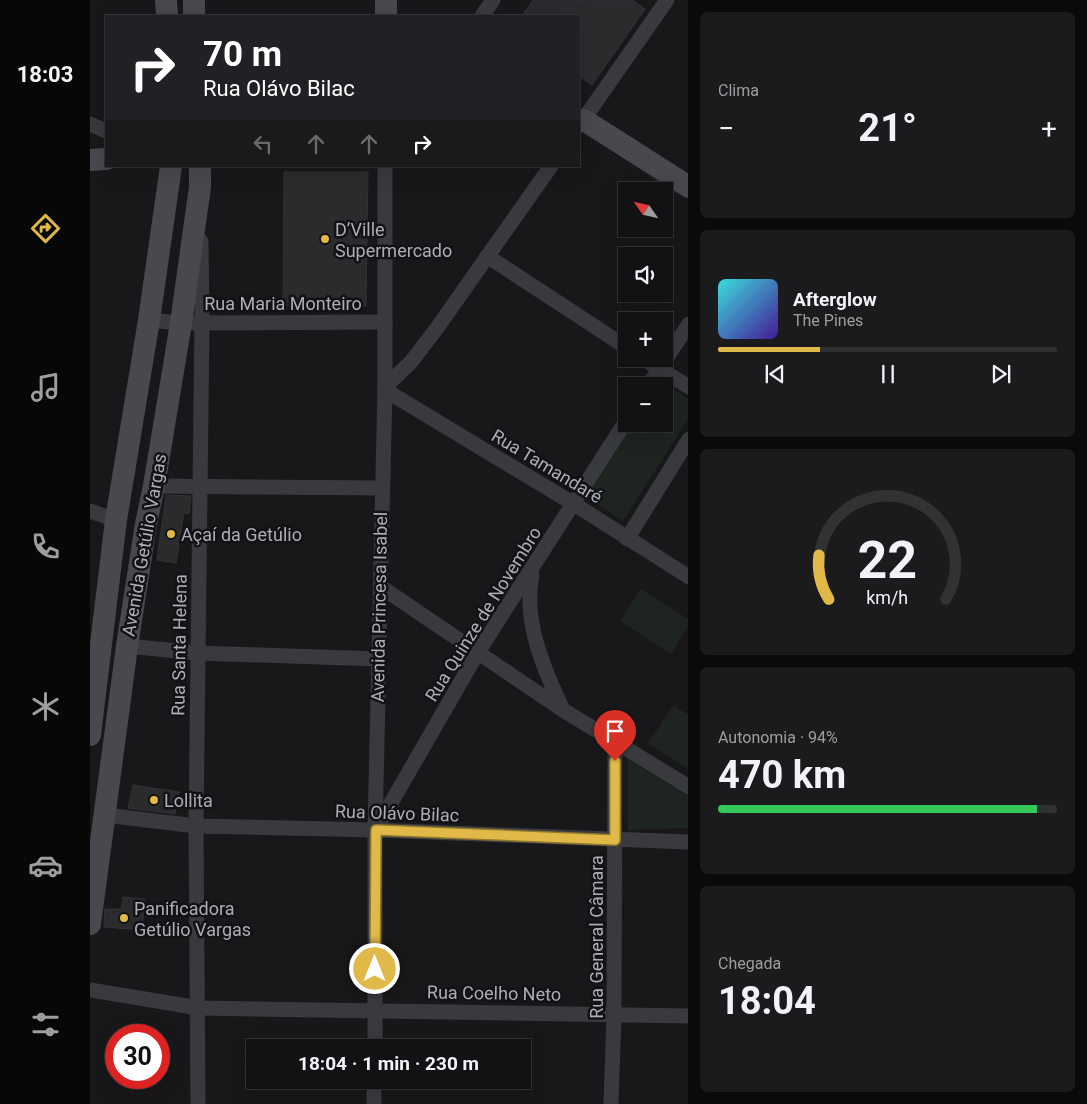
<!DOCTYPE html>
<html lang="pt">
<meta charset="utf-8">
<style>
body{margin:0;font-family:Roboto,sans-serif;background:#1b1b1d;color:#f1f3f6;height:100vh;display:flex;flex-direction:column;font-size:19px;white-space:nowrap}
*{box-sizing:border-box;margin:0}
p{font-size:16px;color:#9c9ea0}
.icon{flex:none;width:28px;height:28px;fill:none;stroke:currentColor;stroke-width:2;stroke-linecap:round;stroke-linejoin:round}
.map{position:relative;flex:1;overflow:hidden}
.side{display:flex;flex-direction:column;gap:12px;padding:12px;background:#0a0a0b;width:399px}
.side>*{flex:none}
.guide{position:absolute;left:15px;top:15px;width:475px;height:152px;border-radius:0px;box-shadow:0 5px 20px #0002,0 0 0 1px #313234;background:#202124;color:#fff;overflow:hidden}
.needle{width:32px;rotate:304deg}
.tools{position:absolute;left:528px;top:182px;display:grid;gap:10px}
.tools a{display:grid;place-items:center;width:55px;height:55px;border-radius:0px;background:#121214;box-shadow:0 5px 20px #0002,0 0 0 1px #313234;font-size:25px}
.speed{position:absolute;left:15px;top:1024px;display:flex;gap:10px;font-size:25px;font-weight:700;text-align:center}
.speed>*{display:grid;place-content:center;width:65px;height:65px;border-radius:50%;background:#121214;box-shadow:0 5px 20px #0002,0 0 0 1px #313234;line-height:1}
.speed .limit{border:8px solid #d22;background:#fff;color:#111}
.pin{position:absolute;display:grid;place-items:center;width:42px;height:42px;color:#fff;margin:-51px -21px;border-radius:50% 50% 50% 0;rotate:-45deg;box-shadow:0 0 5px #0007}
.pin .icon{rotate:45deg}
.me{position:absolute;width:55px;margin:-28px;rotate:0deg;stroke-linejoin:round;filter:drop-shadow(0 0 4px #0008)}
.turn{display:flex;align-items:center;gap:18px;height:105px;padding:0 15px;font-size:22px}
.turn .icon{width:65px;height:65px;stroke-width:2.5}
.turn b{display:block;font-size:35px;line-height:42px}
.lanes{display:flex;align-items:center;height:48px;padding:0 15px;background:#0003;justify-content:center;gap:25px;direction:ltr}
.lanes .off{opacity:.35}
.big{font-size:38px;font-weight:700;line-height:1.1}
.side .tile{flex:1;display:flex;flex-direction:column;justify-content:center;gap:8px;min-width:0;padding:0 18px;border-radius:8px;background:#1b1b1d}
.side .dial{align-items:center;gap:0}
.dial svg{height:130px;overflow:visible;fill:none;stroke:#313234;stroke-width:7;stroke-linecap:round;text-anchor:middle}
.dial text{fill:#f1f3f6;stroke:none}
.song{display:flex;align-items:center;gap:15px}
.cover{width:60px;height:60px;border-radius:8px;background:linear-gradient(135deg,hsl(180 70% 55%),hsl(260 70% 35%))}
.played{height:5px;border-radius:2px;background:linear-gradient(90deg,#e1b948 30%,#313234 30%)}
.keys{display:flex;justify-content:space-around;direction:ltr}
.heat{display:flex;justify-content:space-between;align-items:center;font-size:28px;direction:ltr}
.charge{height:8px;border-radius:4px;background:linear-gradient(90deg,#34c759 94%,#313234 0)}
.trip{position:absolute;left:156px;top:1039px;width:285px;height:50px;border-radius:0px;background:#121214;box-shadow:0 5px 20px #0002,0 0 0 1px #313234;font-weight:700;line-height:50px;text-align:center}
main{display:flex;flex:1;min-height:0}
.tabs{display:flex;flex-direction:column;width:90px;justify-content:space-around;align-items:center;background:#070708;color:#9c9ea0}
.tabs .icon{width:35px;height:35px}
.tabs .current{color:#e1b948}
.tabs b{font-size:22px;color:#f1f3f6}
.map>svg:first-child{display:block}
.green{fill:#1e2420}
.building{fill:#2b2b2e;stroke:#323236}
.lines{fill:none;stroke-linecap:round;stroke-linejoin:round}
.street{stroke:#393a3e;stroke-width:15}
.secondary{stroke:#48494e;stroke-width:22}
.route-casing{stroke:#92782f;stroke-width:12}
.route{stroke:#e1b948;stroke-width:9}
.poi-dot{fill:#e1b948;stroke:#131315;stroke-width:2}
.labels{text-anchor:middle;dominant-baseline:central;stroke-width:5;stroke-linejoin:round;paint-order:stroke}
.poi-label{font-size:18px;fill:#abaeb8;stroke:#131315;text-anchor:start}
.street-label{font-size:18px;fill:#abaeb8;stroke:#131315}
</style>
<main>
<nav class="tabs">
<b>18:03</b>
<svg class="icon current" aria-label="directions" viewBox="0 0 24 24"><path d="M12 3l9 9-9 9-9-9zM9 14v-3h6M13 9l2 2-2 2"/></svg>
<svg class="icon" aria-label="music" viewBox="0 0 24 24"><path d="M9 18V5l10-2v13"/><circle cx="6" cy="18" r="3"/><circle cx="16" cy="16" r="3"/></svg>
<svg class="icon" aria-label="phone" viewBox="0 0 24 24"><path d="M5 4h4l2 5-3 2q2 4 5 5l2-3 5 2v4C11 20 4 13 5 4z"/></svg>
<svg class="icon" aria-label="climate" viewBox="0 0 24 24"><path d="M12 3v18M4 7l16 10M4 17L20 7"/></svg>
<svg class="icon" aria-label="car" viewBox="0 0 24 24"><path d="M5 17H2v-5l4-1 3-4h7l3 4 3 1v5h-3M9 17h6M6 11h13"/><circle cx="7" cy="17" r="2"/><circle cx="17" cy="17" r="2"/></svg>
<svg class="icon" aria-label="filters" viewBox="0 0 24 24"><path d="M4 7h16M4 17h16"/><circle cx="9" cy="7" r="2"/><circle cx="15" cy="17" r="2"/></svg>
</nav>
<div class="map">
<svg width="599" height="1104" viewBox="0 0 599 1104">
<rect width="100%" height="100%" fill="#18181a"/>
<!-- green -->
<g class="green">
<polygon points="570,381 598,399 598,419 533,521 496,497 543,424 574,424 574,386 567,386"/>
<polygon points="551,589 598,619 598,626 581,654 530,621"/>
<polygon points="584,705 598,715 598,769 558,743"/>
<polygon points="538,759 598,796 598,828 538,830"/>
</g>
<!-- building -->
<g class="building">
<polygon points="443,0 542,0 555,9 502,85 489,76 489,16 432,16"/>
<polygon points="194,172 278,172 276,306 193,306"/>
<polygon points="76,495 101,496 99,514 94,513 86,563 67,560"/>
<polygon points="43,785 89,792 85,814 38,808"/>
<polygon points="33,897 55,899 52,930 14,927 15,909 31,909"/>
</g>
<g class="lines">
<!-- street -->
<g class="street">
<polyline points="392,16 403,0"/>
<polyline points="0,124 16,131"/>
<polyline points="489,126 577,0"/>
<polyline points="397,256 536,347"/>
<polyline points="59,320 91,323 295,322"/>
<polyline points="554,359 599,387"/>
<polyline points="558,386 599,324"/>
<polyline points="295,387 321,362 347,328 461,166"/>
<polyline points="295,390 484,504 599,577"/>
<polyline points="64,486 291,488"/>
<polyline points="0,511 26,520"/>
<polyline points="537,539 599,439"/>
<path d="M442,575C433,621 453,667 472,708"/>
<polyline points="291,587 473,710 599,787"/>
<polyline points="37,646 108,653 288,659"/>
<polyline points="15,815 106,826 285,830 599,842"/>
<polyline points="286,829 388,652 536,421"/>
<polyline points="0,990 109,1008 599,1016"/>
<polyline points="285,1048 285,830 295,387 295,166"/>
<polyline points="108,1104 106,826 112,322 111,241"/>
<polyline points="284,1104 284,1080"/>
<polyline points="521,1104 524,1015 525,741"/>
</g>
<!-- secondary -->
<g class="secondary">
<polyline points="76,0 77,16"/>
<polyline points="104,0 104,16"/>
<polyline points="296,16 296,0"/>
<polyline points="489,120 494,120 599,187"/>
<polyline points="0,160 16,159"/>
<polyline points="0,735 26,520 59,320 81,166"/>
<polyline points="0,924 37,646 56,524 64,486 91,323 110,187 110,166"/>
</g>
</g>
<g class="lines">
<!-- route casing -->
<g class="route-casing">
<polyline id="route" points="285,969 286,830 525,840 525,761"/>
</g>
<!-- route -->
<use href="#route" class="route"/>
</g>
<!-- markers -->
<g class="poi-dot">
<circle cx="235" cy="239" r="5"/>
<circle cx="81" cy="534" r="5"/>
<circle cx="64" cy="800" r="5"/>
<circle cx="34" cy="918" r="5"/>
</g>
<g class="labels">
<!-- poi labels -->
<g class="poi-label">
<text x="245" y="229">D’Ville<tspan x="245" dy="21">Supermercado</tspan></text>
<text x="91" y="534">Açaí da Getúlio</text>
<text x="74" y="800">Lollita</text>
<text x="44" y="908">Panificadora<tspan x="44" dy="21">Getúlio Vargas</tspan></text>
</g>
<!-- street labels -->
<g class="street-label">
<text x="193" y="303">Rua Maria Monteiro</text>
<text transform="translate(457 466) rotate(31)">Rua Tamandaré</text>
<text transform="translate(54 545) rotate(-80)">Avenida Getúlio Vargas</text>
<text transform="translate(289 607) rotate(-89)">Avenida Princesa Isabel</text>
<text transform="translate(393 614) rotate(-58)">Rua Quinze de Novembro</text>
<text transform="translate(89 645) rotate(-89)">Rua Santa Helena</text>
<text transform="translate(307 813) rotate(2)">Rua Olávo Bilac</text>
<text transform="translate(506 937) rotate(-90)">Rua General Câmara</text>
<text transform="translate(404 993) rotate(1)">Rua Coelho Neto</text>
</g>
</g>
</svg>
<div class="tools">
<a><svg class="needle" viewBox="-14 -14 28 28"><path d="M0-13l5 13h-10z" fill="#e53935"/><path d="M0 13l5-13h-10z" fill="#9c9ea0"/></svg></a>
<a><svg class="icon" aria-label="sound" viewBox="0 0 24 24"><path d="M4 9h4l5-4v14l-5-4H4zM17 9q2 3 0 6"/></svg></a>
<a>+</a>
<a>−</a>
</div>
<div class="speed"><div class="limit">30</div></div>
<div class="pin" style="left:525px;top:761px;background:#d93025"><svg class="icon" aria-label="arrive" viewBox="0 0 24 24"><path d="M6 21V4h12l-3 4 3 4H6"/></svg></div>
<svg class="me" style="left:285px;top:969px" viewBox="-20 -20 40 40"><circle r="17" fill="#e1b948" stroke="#fff" stroke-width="3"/><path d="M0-11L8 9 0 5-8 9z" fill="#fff"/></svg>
<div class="trip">18:04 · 1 min · 230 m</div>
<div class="guide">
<div class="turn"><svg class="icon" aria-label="right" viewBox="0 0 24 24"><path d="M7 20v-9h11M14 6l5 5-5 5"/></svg><div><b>70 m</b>Rua Olávo Bilac</div></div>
<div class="lanes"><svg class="icon off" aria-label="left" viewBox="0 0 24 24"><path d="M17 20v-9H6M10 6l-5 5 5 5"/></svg><svg class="icon off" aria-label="ahead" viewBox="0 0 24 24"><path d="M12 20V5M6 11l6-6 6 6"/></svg><svg class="icon off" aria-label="ahead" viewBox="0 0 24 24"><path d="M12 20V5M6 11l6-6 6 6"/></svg><svg class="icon" aria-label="right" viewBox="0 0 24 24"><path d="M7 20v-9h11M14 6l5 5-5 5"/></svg></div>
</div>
</div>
<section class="side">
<div class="tile"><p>Clima</p>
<div class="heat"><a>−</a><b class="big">21°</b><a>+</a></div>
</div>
<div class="tile">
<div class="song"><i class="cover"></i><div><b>Afterglow</b><p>The Pines</p></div></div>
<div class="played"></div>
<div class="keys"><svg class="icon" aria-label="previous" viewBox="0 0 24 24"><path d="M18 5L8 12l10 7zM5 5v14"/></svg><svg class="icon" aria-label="pause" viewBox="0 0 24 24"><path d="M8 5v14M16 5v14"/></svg><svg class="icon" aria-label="next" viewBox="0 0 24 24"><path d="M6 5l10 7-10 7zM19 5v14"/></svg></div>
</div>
<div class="tile dial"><svg viewBox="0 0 100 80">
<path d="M14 69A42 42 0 1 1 86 69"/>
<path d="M14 69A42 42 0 0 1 8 42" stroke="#e1b948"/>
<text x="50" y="56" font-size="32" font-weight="700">22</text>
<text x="50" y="72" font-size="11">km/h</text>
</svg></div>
<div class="tile"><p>Autonomia · 94%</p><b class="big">470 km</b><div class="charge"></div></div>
<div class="tile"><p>Chegada</p><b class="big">18:04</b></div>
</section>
</main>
